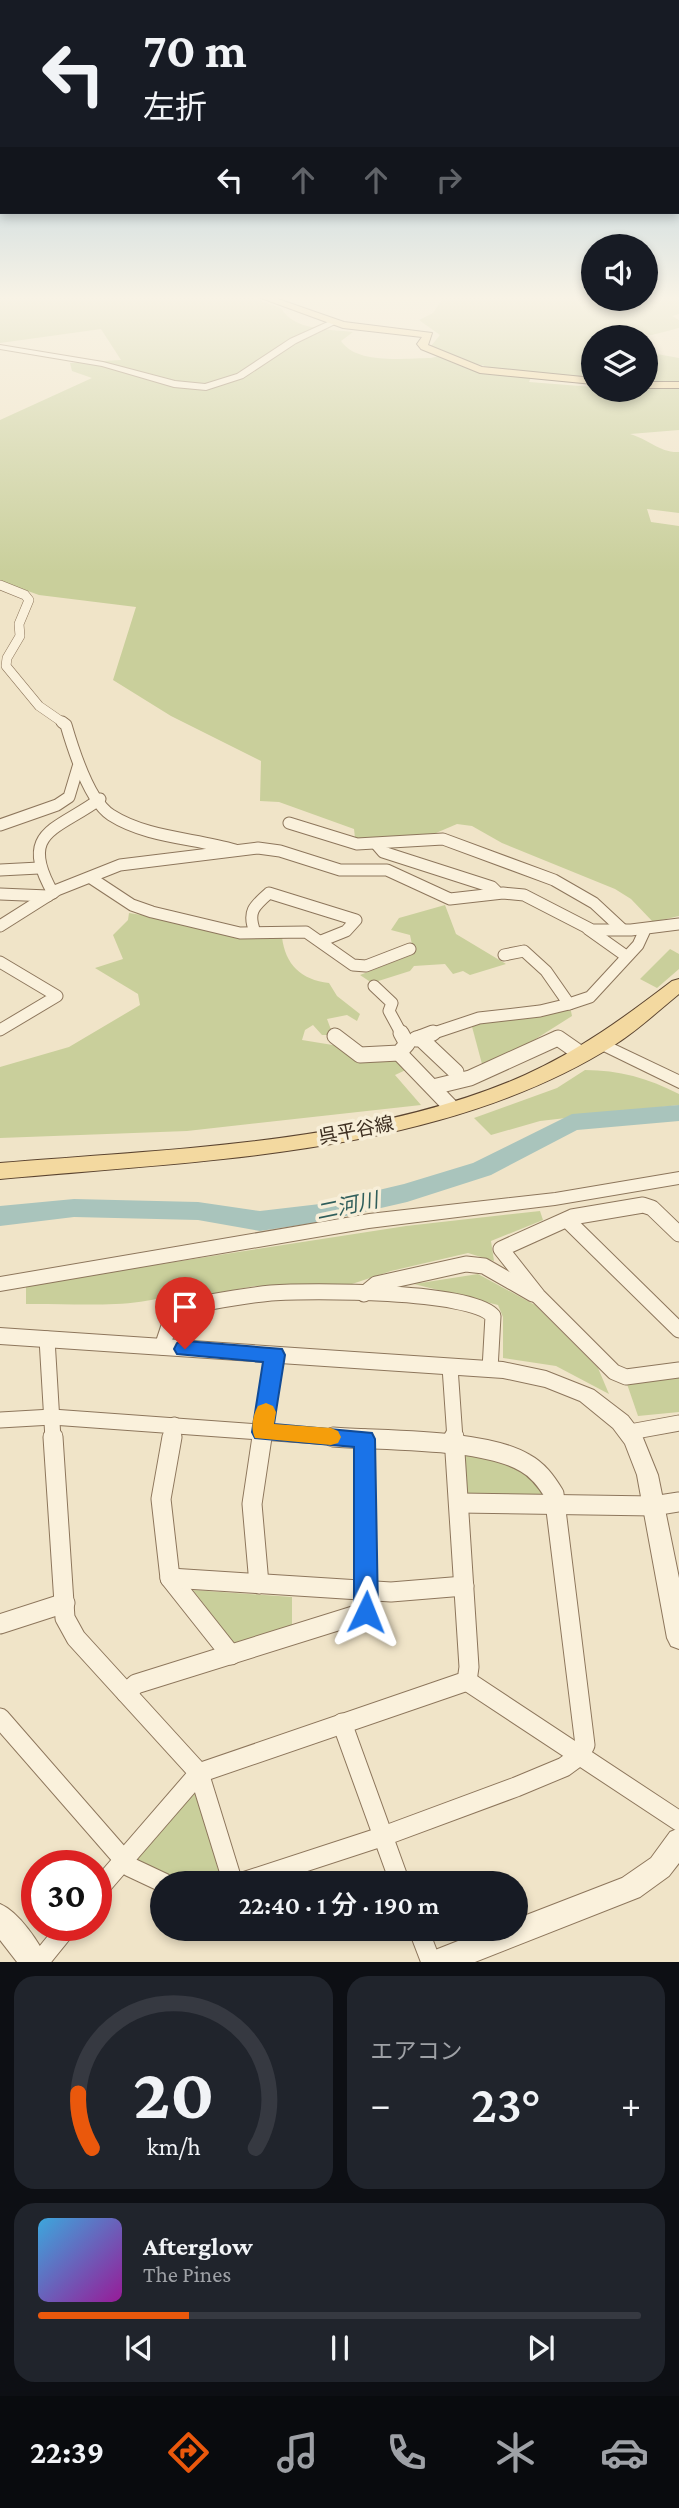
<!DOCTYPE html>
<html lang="ja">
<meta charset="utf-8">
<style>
body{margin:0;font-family:"Crimson Pro","Noto Sans JP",serif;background:#20242c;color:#f1f3f6;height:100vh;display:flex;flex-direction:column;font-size:26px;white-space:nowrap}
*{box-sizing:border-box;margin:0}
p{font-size:23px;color:#9ea1a6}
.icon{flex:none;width:38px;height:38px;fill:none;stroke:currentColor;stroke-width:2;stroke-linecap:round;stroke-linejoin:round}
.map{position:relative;height:1962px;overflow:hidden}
.side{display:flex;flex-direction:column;gap:14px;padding:14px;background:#0d0f14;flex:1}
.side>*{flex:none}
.guide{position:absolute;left:0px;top:0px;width:679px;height:214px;box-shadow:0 4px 10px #0003;background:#171b24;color:#f1f3f6;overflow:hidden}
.buttons{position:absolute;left:581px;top:234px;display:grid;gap:14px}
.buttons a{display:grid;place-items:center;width:77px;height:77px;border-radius:50%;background:#171b24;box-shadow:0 4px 10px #0003;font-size:35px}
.speed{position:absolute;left:21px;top:1850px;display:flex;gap:14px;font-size:35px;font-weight:700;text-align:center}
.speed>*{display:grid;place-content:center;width:91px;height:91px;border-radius:50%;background:#171b24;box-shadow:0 4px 10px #0003;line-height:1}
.speed .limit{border:10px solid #d22;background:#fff;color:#111}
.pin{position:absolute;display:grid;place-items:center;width:60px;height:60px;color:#fff;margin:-72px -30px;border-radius:50% 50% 50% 0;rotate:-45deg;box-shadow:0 0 7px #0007}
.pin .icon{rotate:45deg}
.me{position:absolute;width:77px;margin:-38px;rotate:2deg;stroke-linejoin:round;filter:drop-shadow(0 0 5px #0008)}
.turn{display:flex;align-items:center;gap:24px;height:147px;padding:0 28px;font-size:32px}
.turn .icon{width:91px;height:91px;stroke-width:2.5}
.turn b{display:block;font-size:49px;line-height:60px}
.lanes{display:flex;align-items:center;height:66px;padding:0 28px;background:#0003;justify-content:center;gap:35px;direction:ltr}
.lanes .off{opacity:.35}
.big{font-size:52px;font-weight:600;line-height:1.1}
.side .tile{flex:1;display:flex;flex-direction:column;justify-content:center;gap:10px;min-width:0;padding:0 24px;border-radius:21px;background:#20242c}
.side .dial{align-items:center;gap:0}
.dial svg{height:182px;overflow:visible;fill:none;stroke:#363941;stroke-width:7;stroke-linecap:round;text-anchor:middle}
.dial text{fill:#f1f3f6;stroke:none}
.song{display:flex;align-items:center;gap:21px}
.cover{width:84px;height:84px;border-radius:10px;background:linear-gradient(135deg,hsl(200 70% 55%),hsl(300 70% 35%))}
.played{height:7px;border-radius:4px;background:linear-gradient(90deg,#ea580c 25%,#363941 25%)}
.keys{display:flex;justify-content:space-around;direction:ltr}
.heat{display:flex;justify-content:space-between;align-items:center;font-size:38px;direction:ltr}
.side .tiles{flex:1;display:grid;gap:14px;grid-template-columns:1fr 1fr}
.tile:last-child{grid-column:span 2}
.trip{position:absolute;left:150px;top:1871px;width:378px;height:70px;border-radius:35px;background:#171b24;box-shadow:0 4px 10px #0003;font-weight:600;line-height:70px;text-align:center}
.menu{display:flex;height:112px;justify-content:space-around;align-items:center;background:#090b0e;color:#9ea1a6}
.menu .icon{width:49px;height:49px}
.menu .current{color:#ea580c}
.menu b{font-size:32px;color:#f1f3f6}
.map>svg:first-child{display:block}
.green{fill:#c9cf9b}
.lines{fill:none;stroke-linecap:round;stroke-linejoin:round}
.river{fill:#a9c4bc;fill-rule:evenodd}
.minor-far3-casing{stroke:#8d765c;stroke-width:10}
.minor-far2-casing{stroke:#8d765c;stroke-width:13}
.minor-far1-casing{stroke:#8d765c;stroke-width:17}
.minor-casing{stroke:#8d765c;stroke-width:21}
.tertiary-casing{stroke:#8d765c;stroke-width:2}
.primary-casing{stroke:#5b4430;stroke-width:2}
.minor-far3{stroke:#faf1dc;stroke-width:9}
.minor-far2{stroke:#faf1dc;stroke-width:11}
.minor-far1{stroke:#faf1dc;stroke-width:15}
.minor{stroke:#faf1dc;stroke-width:19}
.tertiary{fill:#faf1dc;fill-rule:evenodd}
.primary{fill:#f3d9a0;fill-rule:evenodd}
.route{fill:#1a73e8;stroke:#114b97;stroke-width:2}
.slow{fill:#f59e0b}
.labels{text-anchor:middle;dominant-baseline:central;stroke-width:7;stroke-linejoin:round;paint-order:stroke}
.street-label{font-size:19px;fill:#3d2e20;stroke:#f7eed8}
.water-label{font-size:21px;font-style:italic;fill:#2f5d5a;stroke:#f7eed8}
</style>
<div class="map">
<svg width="679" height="1962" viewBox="0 0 679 1962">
<rect width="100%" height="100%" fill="#f0e4c8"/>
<!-- green -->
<g class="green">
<path d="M0,298H252L281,308C294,331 330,329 353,332L341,341C357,365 405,358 431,358L439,356L480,371L531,377L529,382L593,387V390L679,387V430L630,434C648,439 660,453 679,452V513L647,509L651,522L679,526V916L653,922L631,899L615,889L502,843L472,826L457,824L429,836L380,842L355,838L354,829L279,802L260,801L261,761L171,716L113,680L136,607L39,595L0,581V420L92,378L72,371L70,363L121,360L101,329L0,343Z"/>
<path d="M443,298H679V314L672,316L679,320V328L652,335L593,338V380C533,374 486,373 430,347L440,335L419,320L433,313Z"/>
<polygon points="646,352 679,358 679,384 646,384"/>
<polygon points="445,905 456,934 506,964 470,975 463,971 453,974 445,964 414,966 410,971 372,983 360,975 414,954 410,935 391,930 399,918"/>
<path d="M129,913L282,937C285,964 301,980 329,983L337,996L360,1014L357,1021L347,1015L327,1019L333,1035H322L313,1025L305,1030L302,1040L400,1056L410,1068L395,1075L421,1105L187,1131L0,1138V1067L69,1047L140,1005L138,994L95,968L123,959L113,935L128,920Z"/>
<polygon points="670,949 679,954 679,969 657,988 640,979"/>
<polygon points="555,1011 571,1011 572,1016 523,1047 482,1064 471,1023"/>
<path d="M585,1070C619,1070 648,1078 679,1094V1105L540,1121L491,1135L474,1118L557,1088Z"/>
<path d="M540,1211L543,1220L491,1241L494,1261L468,1253L391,1271L349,1285L255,1286L200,1296L184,1289C144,1311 72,1303 26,1304V1285L406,1226Z"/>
<polygon points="478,1274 535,1305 598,1368 609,1394 556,1366 503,1358 503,1317 498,1305 414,1284"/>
<polygon points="679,1376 679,1412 638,1416 627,1384"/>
<polygon points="462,1451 518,1462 549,1499 463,1499"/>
<polygon points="193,1590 292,1597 292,1626 236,1646"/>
<polygon points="195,1786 221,1880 216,1883 179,1883 133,1859"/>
</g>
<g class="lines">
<!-- river -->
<polygon class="river" points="679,1105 679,1121 577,1130 491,1175 407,1202 320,1222 260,1231 198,1220 74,1217 0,1226 0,1206 74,1199 198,1202 260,1211 320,1204 404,1184 473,1163 572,1114"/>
<!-- minor-far3 casing -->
<g class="minor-far3-casing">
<polyline id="minor-far3" points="0,585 25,595 29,600 19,624 20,636 7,658 6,666 39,706 65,724"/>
</g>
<!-- minor-far2 casing -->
<g class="minor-far2-casing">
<g id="minor-far2">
<path d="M62,722L66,725C73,749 89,801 111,815C147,838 195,838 235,850"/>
<polyline points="289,823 357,844 443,839 554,880 594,903 622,929"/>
<polyline points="0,825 57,805 69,797 78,767"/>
<polyline points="377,845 383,852 492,887 496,891"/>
<polyline points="0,870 39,868"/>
<polyline points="91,878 132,905 152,912 240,933 306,932 353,965 366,966 410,949"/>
<path d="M53,893C18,831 56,831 100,799"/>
<polyline points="0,894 48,896"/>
<polyline points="0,926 57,890 120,865 258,848 280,851 340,870 387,870 450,899 503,893 524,895 592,930 631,930 679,924"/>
<polyline points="588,929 626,956"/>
<path d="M255,932C247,912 254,906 269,893L356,920L346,931L321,941"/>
<polyline points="504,955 524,951 546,971 569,1004 590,997 638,945 644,932"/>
<polyline points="0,962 57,996 0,1030"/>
<polyline points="374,986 392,1003 389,1011 402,1035"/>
<polyline points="428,1035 479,1018 540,1011 569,1004"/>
</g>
</g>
<!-- minor-far1 casing -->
<g class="minor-far1-casing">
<g id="minor-far1">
<polyline points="335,1036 360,1055 399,1053 407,1044 401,1033"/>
<polyline points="420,1038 433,1033"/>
<polyline points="416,1039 420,1038 456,1072"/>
<polyline points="399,1053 452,1108"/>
<polyline points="433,1087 470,1078 558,1038 581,1054"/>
<polyline points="567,1220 679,1330"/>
<polyline points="679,1234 652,1208 643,1205 572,1217 501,1249 538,1296 614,1372 626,1377 679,1370"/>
<polyline points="364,1294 376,1284 466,1264 484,1266 533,1294"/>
<polyline points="47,1339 53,1439"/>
<path d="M162,1347L175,1308C207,1303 239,1296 271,1293C308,1290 472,1290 493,1316L490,1369"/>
<polyline points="450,1367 455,1439"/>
<polyline points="0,1420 52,1417 358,1439"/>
<polyline points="630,1432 679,1423"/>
<polyline points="172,1439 174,1425"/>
<polyline points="262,1439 274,1355"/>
</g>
</g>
<!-- minor casing -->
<g class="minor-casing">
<g id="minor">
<polyline points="53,1437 65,1618 76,1638 199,1773 467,1681 469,1667 454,1437"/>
<polyline points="172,1437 161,1499 170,1578 231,1655"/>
<polyline points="459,1503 653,1506 679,1502"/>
<polyline points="170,1578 391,1592 464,1586"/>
<polyline points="259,1584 252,1504 262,1437"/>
<polyline points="0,1624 65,1603"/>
<polyline points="467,1681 679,1821"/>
<polyline points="126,1693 136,1684 366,1612 365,1439"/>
<polyline points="0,1718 130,1867 164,1883"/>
<polyline points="342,1723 400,1883"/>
<path d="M240,1883L381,1837L516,1787L564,1767L579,1756L585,1745L554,1494C546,1481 538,1470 525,1463C484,1438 383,1441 333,1437"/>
<polyline points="96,1892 199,1773 233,1883"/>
<polyline points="418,1928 431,1962"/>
<polyline points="39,1962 69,1925"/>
</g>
</g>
<!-- tertiary casing -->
<g class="tertiary-casing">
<g id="tertiary">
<polygon points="330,321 337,323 296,343 243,378 206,390 174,387 102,366 0,349 0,345 103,362 175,381 205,384 237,374 290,339"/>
<polygon points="601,1038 679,1075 679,1088 595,1047 593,1043"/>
<polygon points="679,1172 679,1184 555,1205 369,1228 0,1291 0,1277 369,1214 555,1193"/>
<polygon points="0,1328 503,1362 546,1371 594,1390 628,1416 641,1433 658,1475 679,1578 679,1649 671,1646 667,1638 637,1475 625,1444 613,1428 580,1401 545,1387 503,1378 0,1344"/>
<polygon points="679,1828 679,1863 669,1876 640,1897 475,1962 426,1962 430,1952 491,1928 516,1928 516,1919 622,1878 651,1858 670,1832"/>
<path d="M0,1904C19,1912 40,1943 48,1962H17L0,1940Z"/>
</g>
</g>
<!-- primary casing -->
<g class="primary-casing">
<g id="primary">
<polygon points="261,298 275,298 344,322 432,333 428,345 482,367 593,378 593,384 480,373 421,349 417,344 422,337 343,328"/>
<rect x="646" y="382" width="33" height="6"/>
<path d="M679,979V994C658,1011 638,1030 616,1044C440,1156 202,1160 0,1179V1163C168,1149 370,1144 525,1075C580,1050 625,1017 672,981Z"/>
</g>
</g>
<!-- minor-far3 -->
<use href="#minor-far3" class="minor-far3"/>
<!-- minor-far2 -->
<use href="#minor-far2" class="minor-far2"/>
<!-- minor-far1 -->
<use href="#minor-far1" class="minor-far1"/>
<!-- minor -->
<use href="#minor" class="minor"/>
<!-- tertiary -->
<use href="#tertiary" class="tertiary"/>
<!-- primary -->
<use href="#primary" class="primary"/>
</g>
<!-- sky -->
<linearGradient id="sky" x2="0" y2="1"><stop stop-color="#8fbad6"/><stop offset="0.52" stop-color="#f8f3e6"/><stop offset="1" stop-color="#f8f3e6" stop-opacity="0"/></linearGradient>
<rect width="679" height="573" fill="url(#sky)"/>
<!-- route -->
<polygon class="route" points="185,1341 282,1349 285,1355 274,1424 372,1433 375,1439 378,1612 374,1619 366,1622 357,1619 354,1612 354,1447 255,1438 252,1432 263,1362 177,1354 174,1349 177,1343"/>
<!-- slow -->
<path class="slow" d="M266,1403L273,1406L276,1412L274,1424L331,1428L338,1431L341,1437L338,1443L331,1445L255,1438C250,1428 253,1415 258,1406Z"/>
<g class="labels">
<!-- street labels -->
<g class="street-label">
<text transform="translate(356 1130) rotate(-11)">呉平谷線</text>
</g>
<!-- water labels -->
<g class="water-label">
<text transform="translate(347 1206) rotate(-12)">二河川</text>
</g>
</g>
</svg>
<div class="buttons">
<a><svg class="icon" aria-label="sound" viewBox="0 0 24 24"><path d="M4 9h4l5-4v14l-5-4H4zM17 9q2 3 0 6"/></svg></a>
<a><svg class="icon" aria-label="layers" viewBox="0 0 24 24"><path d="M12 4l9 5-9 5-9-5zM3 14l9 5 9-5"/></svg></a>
</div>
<div class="speed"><div class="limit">30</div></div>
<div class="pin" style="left:185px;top:1349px;background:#d93025"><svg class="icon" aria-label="arrive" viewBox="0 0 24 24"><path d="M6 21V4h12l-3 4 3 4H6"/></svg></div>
<svg class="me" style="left:366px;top:1612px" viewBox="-20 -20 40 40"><path d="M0-17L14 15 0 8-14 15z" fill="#1a73e8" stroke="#fff" stroke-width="4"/></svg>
<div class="trip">22:40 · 1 分 · 190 m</div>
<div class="guide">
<div class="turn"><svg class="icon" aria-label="left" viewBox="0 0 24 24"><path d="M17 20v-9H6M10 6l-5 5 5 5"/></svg><div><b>70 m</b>左折</div></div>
<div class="lanes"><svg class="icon" aria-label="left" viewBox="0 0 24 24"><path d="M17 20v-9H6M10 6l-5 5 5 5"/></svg><svg class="icon off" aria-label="ahead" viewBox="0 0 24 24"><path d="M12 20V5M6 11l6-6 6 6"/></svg><svg class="icon off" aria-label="ahead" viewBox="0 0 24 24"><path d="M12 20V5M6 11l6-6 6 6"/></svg><svg class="icon off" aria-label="right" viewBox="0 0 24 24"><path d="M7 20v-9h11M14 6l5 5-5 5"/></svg></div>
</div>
</div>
<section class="side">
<div class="tiles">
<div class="tile dial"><svg viewBox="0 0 100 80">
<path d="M14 69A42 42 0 1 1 86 69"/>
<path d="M14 69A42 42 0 0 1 8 45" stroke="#ea580c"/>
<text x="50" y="56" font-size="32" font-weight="700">20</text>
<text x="50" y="72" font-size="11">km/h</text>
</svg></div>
<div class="tile"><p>エアコン</p>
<div class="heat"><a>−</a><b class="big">23°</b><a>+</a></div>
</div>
<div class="tile">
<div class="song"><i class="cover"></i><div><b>Afterglow</b><p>The Pines</p></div></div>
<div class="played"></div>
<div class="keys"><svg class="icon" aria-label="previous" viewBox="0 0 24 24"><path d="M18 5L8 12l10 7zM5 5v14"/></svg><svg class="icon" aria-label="pause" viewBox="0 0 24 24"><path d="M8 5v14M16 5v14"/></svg><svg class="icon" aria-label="next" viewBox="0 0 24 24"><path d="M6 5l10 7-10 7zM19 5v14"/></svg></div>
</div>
</div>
</section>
<nav class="menu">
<b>22:39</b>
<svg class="icon current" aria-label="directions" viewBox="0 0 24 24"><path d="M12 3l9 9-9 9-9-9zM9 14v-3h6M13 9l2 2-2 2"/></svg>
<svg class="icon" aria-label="music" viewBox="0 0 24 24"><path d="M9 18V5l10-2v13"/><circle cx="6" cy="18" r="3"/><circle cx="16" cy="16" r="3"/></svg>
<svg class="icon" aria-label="phone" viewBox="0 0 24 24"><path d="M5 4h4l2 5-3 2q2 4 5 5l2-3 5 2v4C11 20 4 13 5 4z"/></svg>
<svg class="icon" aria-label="climate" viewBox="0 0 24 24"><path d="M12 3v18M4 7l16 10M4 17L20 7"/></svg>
<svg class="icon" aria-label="car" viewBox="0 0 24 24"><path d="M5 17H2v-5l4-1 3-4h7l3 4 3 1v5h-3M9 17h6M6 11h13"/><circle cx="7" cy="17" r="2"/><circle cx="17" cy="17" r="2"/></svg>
</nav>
